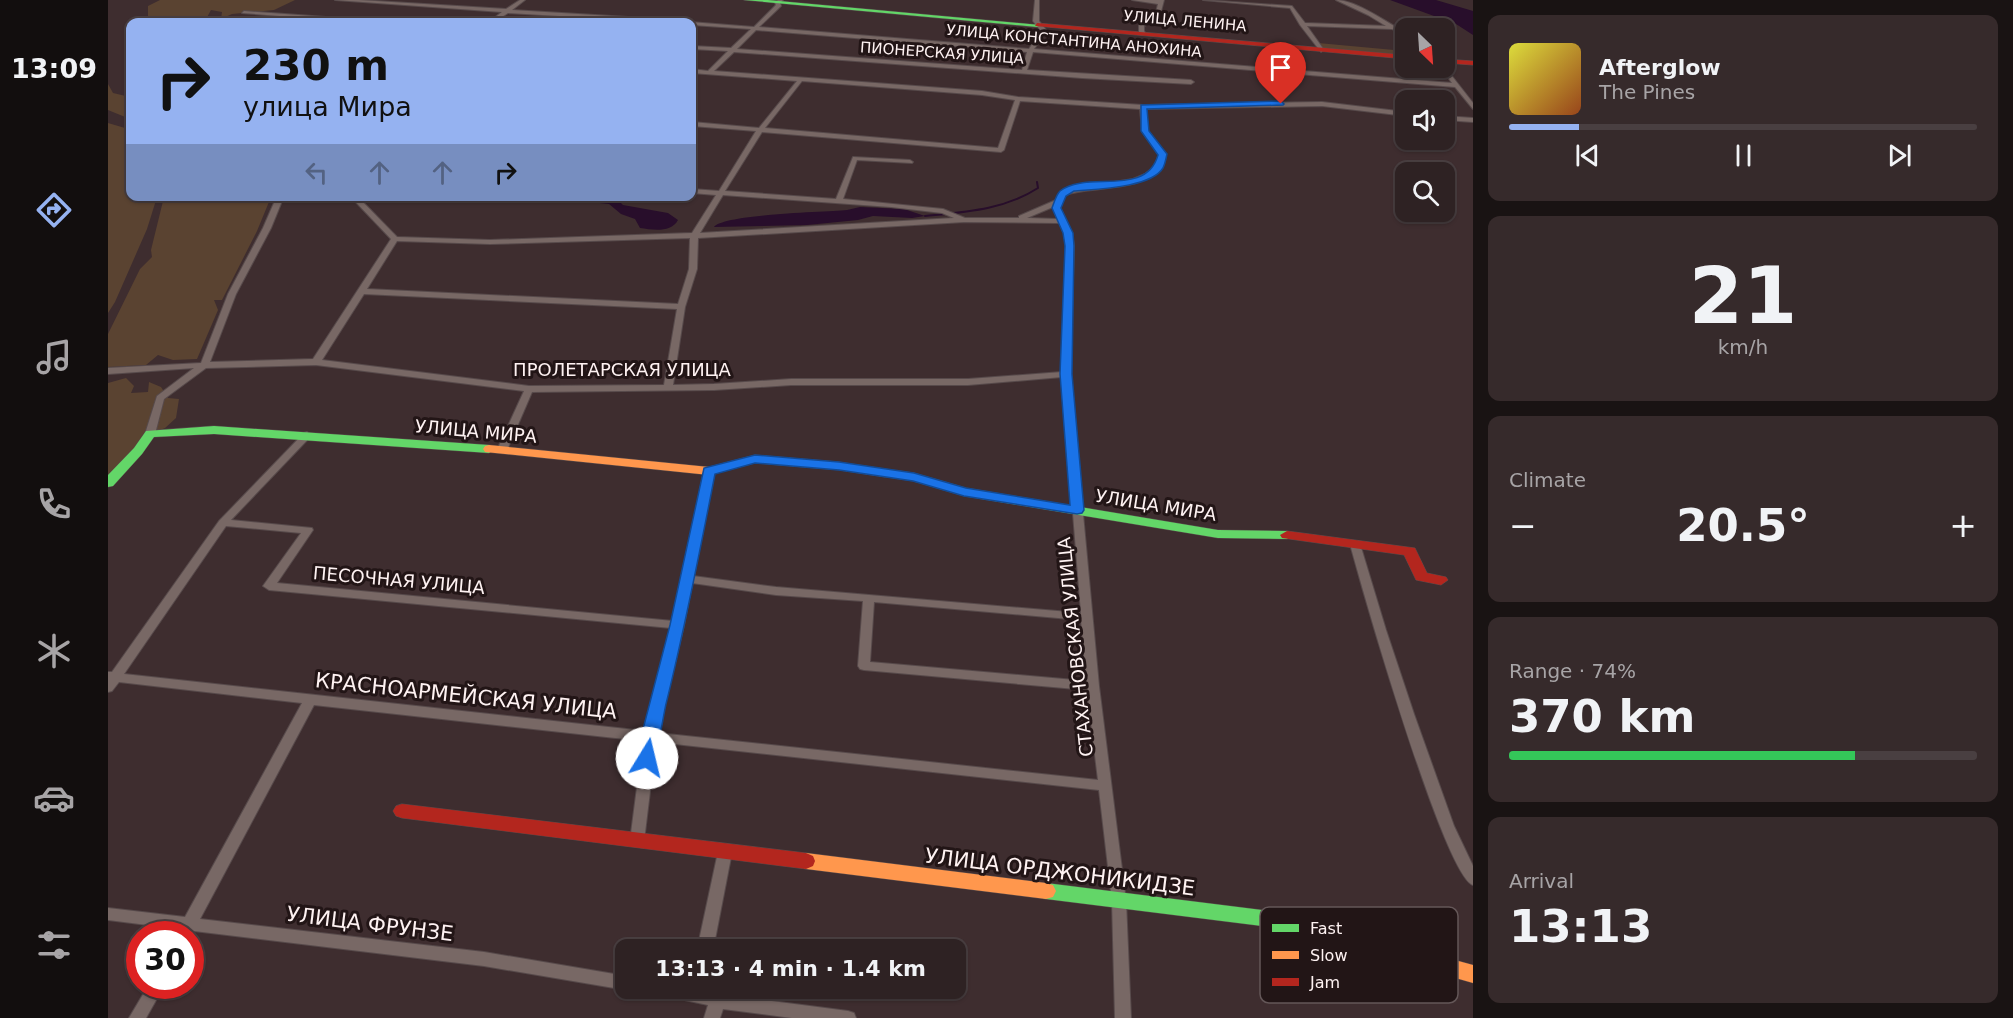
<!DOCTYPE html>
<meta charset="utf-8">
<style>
body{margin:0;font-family:"DejaVu Sans",sans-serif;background:#362a2b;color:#f1f3f6;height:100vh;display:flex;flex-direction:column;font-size:22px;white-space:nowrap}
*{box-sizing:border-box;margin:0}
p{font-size:20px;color:#a7a4a6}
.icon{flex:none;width:33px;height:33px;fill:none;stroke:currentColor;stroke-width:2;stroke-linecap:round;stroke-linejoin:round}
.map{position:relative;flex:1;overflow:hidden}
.details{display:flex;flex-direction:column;gap:15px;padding:15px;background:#191313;width:540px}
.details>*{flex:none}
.banner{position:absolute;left:18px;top:18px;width:570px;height:183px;border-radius:12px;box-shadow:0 2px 4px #0004,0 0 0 2px #493f41;background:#95b2f1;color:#111;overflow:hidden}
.needle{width:39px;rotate:155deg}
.fabs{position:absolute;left:1287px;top:18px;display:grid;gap:12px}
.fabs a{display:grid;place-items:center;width:60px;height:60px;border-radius:12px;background:#2e2223;box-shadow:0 2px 4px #0004,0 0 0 2px #493f41;font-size:30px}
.speed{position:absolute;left:18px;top:921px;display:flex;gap:12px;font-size:30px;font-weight:700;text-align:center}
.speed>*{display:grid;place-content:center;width:78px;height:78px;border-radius:50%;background:#2e2223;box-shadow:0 2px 4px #0004,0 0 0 2px #493f41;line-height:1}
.speed .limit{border:9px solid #d22;background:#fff;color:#111}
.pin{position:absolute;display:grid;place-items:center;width:51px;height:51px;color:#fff;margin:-62px -26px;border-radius:50% 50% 50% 0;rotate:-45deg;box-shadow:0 0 6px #0007}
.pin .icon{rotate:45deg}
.me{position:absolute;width:66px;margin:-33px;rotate:9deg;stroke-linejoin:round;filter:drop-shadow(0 0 4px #0008)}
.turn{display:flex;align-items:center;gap:21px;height:126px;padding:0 18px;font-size:27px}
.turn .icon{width:78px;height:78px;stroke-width:2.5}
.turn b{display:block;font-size:42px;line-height:51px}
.lanes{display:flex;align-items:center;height:57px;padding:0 18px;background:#0003;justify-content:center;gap:30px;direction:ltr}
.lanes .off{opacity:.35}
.big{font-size:45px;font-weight:700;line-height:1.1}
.details .widget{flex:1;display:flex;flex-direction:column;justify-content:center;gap:9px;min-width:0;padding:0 21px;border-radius:12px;background:#362a2b}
.details .dial{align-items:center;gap:0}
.dial b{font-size:78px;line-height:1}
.song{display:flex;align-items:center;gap:18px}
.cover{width:72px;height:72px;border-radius:9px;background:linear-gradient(135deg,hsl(60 70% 55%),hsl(20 70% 35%))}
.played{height:6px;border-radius:3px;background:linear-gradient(90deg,#95b2f1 15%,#493f41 15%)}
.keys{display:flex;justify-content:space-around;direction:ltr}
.heat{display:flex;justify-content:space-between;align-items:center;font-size:33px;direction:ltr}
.charge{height:9px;border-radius:4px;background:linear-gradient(90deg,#34c759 74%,#493f41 0)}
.trip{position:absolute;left:507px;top:939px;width:351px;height:60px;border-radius:12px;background:#2e2223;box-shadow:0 2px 4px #0004,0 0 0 2px #493f41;font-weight:700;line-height:60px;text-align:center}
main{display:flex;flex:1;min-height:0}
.menu{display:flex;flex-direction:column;width:108px;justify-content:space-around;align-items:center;background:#120e0e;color:#a7a4a6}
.menu .icon{width:42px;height:42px}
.menu .on{color:#95b2f1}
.menu b{font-size:27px;color:#f1f3f6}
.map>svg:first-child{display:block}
.green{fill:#5a4331}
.water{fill:#280e2b}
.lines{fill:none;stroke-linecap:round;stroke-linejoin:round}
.stream{stroke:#280e2b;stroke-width:2}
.street-casing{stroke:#574a4b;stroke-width:2}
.fast-casing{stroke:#574a4b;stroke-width:1}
.slow-casing{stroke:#574a4b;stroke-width:1}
.jam-casing{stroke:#574a4b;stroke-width:1}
.street{fill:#786865;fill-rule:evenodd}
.fast{fill:#63d668;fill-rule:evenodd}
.slow{fill:#ff974d;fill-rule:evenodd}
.jam{fill:#b3261e;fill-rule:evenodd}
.route{fill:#1a73e8;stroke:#114b97;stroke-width:1.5}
.labels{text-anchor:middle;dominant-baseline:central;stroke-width:6;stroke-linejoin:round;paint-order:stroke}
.far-street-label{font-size:15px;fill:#fef2f2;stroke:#221516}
.street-label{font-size:18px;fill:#fef2f2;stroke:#221516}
.near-street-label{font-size:21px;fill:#fef2f2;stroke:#221516}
.key{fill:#221516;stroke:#645758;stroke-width:1.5}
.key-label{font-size:16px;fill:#fef2f2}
</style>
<main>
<nav class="menu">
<b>13:09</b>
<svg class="icon on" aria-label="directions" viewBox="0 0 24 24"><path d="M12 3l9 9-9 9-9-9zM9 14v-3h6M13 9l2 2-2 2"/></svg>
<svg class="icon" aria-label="music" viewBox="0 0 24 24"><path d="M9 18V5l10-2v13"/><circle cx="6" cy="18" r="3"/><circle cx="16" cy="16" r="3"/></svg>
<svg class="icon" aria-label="phone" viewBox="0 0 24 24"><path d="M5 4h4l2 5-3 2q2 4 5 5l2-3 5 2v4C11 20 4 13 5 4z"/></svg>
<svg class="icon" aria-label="climate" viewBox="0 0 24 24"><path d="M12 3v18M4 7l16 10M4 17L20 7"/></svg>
<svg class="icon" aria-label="car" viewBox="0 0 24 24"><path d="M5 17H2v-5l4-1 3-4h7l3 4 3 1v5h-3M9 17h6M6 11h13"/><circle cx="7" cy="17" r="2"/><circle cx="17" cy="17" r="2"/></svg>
<svg class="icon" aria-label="filters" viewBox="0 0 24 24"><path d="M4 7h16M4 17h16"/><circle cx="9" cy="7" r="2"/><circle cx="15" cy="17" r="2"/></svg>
</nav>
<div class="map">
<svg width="1365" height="1018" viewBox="0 0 1365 1018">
<rect width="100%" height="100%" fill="#3e2d2f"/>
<!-- green -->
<g class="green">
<polygon points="52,0 187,0 166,10 124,14 113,19 114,12 103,10 97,21 92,22 33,22 32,21 40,17 40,6"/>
<polygon points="1210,43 1297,51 1297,57 1213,50"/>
<polygon points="0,84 5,93 22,97 22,119 0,110"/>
<polygon points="0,123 17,128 22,133 22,196 49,197 39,229 7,302 0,313"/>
<polygon points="56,197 163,197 149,231 114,300 106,300 110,310 89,359 65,360 50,355 38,365 0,367 0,334 32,269 44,257 43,250"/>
<polygon points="18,378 26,386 23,393 40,392 41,382 53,387 60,398 71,399 68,418 57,428 42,434 0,477 0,383"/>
</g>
<!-- water -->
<g class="water">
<polygon points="1282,0 1328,0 1365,11 1365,35 1348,24"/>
<path d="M480,197L510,200L515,205L560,213L570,220C563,233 545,230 532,228L527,219L513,214L501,204L437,197Z"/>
<path d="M752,207L796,209L817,216L804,218L765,216L750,220L699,225L606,227C615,214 718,212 739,210Z"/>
</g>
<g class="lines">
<!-- stream -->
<path class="stream" d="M817,216C857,212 896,210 930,188L929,182"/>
<!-- street casing -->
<g class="street-casing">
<g id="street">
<polygon points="227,0 251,0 398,9 412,0 417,0 404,10 570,20 573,22 554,22 400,13 386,22 381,22 394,12"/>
<path d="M670,0H675L672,3L673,6L651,27L921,49L933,31L925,21L927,0H931V21L939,31L926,49L1344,83L1333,68L1336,66L1365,103V109L1347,87L925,52L919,70L1083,80L1086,82L1083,84L974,78L626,52L606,71L874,91L910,97L1035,105L1214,102L1298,112V116L1214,106L1038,109L1040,131L1057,155C1056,159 1054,165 1052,168C1035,192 983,186 957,195L952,208L964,233L966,246L962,374L991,686L1018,901L1023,1018H1007L1004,901L991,790L548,742L536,841L534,845L529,847L524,845L522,841L535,741L206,705L92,919L376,952L518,976V988H522L518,990L376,966L86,931L82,937V934H69L71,929L0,920V908L77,917L194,703L11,682L4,691L0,692V672H4L111,521L196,433L199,432L204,435L123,520L204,528L205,530L169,583L565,621L596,471L601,468L606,471L585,576L668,587L973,613L954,377L860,385H683L606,390L424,392L399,450L394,453L389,450L416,391L208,365L98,368L56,399L47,434L42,437L37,434L49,396L86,368L0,374V368L93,363L120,294L155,228L169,196H176L163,228L128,294L102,362L205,359L283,239L242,196H249L289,237L382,240L584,233L608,195L584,193V189L611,191L648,131L584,126V122L651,128L689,81L584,73V69L600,71L620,51L584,49V46L623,48L643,29L584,25L582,22L646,27L668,5L667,3ZM648,30L919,52L914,70L629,49ZM694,81L874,95L907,100L890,148L657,128ZM912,101L1032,109L1034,131L1051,155L1046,167L1037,174L1025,179L967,188L952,193L948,200L911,216V218H857L835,209L735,199L749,160L804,163L805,162L802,160L745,157L728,199L617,191L654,132L893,152L896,150ZM615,195L783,207L834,213L846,218L592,233ZM945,207L950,219L919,218ZM856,222L952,223L956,233L958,246L954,372L860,379H683L606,384L565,385L577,307L589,269L590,238ZM582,238L581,269L570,304L259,289L289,241L382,244ZM256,294L569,309L556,385L421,386L214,360ZM118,526L193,533L155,586L161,590L563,628L537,731L16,674ZM584,583L668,595L755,601L750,666L752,669L756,670L979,690L990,780L550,733L576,625ZM766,602L973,620L978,681L762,662Z"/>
<polygon points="1024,0 1056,0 1051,19 1036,26 1036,31 1038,34 1031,33 1031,25 1047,17 1050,4"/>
<path d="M1095,0L1184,6L1197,23L1278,26L1260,15L1228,0C1248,0 1280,23 1298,33V37L1284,29L1199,26L1216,50L1213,52L1192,25L1182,8Z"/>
<polygon points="136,11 259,20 262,22 247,22 134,13"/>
<polygon points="1336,116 1365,118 1365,122 1336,120"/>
<path d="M1247,541L1252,544L1278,630L1306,714L1346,826L1365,866V885C1336,875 1254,588 1242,544Z"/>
<polygon points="617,846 622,848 624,852 605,950 589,950 610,852 612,848"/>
<polygon points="40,986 56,986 38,1018 21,1018"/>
<polygon points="545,988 592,988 609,994 740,1011 746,1013 748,1018 684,1018 615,1009 612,1018 596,1018 600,1005 553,995 547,993"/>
</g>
</g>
<!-- fast casing -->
<g class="fast-casing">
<g id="fast">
<polygon points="636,0 660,0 932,25 929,27"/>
<polygon points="106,426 381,445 387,449 381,453 106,434 46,437 34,454 5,486 0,487 0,475 26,448 38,431"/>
<polygon points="777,469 806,473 858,488 1110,530 1179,531 1186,535 1179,539 1110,538 856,496 805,481 772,476 771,473"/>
<polygon points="938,883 1162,911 1274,940 1281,943 1284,949 1281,955 1274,958 1162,927 938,899 931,897 928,891 931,885"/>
</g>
</g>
<!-- slow casing -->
<g class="slow-casing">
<g id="slow">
<polygon points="381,445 601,467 647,455 731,462 777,469 783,473 777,477 731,470 647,463 601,475 377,452 375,449 377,446"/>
<polygon points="698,853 938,883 945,885 948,891 945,897 938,899 698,869 691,866 689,861 691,856"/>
<polygon points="1274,940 1365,965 1365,983 1267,955 1264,949 1267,943"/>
</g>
</g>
<!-- jam casing -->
<g class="jam-casing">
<g id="jam">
<polygon points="929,23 1298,55 1298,59 927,26"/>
<polygon points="1336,59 1365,61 1365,65 1336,63"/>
<polygon points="1179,531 1307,548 1319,573 1338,577 1340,580 1333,585 1308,580 1296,555 1174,538 1172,535"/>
<polygon points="294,804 698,853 705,856 707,861 705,866 698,869 294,818 288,816 285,811 288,806"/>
</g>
</g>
<!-- street -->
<use href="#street" class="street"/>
<!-- fast -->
<use href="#fast" class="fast"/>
<!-- slow -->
<use href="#slow" class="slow"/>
<!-- jam -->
<use href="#jam" class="jam"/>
</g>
<!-- route -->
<path class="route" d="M1173,101L1176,104L1175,105L1039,109L1041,131L1059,154C1058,159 1057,164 1055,168C1043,188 987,189 966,191L958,196L953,208L965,233L966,246L964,374L976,510L974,513L969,514L856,496L805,481L731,470L647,463L607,474C592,551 577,628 558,704C555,717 550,753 545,762L539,764L533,762L531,758L533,737L562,625L596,468L647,455L731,462L806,473L858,488L962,505L952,374L957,246L955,233L944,208C946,203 948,195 952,191C979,170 1038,198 1050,155L1033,131V105Z"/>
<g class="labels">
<!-- far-street labels -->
<g class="far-street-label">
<text transform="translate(1077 21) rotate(5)">УЛИЦА ЛЕНИНА</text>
<text transform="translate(966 41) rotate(5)">УЛИЦА КОНСТАНТИНА АНОХИНА</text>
<text transform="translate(834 53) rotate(4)">ПИОНЕРСКАЯ УЛИЦА</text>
</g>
<!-- street labels -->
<g class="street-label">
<text x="514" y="369">ПРОЛЕТАРСКАЯ УЛИЦА</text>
<text transform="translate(368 431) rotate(5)">УЛИЦА МИРА</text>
<text transform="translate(1048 505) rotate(9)">УЛИЦА МИРА</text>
<text transform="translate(291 580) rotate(5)">ПЕСОЧНАЯ УЛИЦА</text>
<text transform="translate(967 647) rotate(-96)">СТАХАНОВСКАЯ УЛИЦА</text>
</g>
<!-- near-street labels -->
<g class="near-street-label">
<text transform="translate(358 696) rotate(6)">КРАСНОАРМЕЙСКАЯ УЛИЦА</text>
<text transform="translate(952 872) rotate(7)">УЛИЦА ОРДЖОНИКИДЗЕ</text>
<text transform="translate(262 924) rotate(7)">УЛИЦА ФРУНЗЕ</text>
</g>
</g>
<!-- legend -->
<rect x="1152" y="907" width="198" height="96" rx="9" class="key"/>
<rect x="1164" y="924" width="27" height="8" fill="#63d668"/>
<rect x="1164" y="951" width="27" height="8" fill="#ff974d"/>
<rect x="1164" y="978" width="27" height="8" fill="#b3261e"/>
<g class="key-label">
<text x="1202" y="934">Fast</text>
<text x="1202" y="961">Slow</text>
<text x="1202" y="988">Jam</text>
</g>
</svg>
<div class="fabs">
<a><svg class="needle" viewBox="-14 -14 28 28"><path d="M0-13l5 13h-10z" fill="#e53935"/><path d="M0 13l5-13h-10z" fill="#a7a4a6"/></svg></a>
<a><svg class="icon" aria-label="sound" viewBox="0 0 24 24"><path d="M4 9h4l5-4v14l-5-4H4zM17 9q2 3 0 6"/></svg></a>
<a><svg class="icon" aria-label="search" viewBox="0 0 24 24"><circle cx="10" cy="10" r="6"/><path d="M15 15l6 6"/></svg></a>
</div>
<div class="speed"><div class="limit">30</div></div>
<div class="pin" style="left:1173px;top:104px;background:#d93025"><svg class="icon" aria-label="arrive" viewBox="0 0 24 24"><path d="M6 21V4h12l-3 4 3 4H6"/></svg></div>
<svg class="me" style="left:539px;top:758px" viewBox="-20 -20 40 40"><circle r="19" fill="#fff"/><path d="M0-13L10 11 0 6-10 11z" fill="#1a73e8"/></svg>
<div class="trip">13:13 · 4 min · 1.4 km</div>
<div class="banner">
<div class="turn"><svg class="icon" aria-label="right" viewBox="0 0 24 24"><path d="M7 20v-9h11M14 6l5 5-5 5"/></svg><div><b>230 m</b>улица Мира</div></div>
<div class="lanes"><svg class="icon off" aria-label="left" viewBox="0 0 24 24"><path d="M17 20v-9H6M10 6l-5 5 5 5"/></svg><svg class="icon off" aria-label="ahead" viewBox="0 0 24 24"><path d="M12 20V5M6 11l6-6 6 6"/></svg><svg class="icon off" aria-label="ahead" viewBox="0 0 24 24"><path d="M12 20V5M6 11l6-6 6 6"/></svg><svg class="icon" aria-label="right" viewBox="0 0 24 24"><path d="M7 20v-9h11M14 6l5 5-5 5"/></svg></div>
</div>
</div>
<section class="details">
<div class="widget">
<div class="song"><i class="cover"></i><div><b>Afterglow</b><p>The Pines</p></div></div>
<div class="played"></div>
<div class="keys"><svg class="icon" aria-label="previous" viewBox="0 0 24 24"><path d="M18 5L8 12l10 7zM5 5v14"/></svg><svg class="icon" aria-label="pause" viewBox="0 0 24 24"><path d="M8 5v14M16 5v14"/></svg><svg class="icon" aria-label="next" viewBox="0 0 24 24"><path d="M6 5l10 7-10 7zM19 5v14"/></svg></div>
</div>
<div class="widget dial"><b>21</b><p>km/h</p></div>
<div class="widget"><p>Climate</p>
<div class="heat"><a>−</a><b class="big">20.5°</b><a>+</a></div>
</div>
<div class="widget"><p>Range · 74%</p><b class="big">370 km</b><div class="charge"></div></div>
<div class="widget"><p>Arrival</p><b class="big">13:13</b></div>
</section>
</main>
